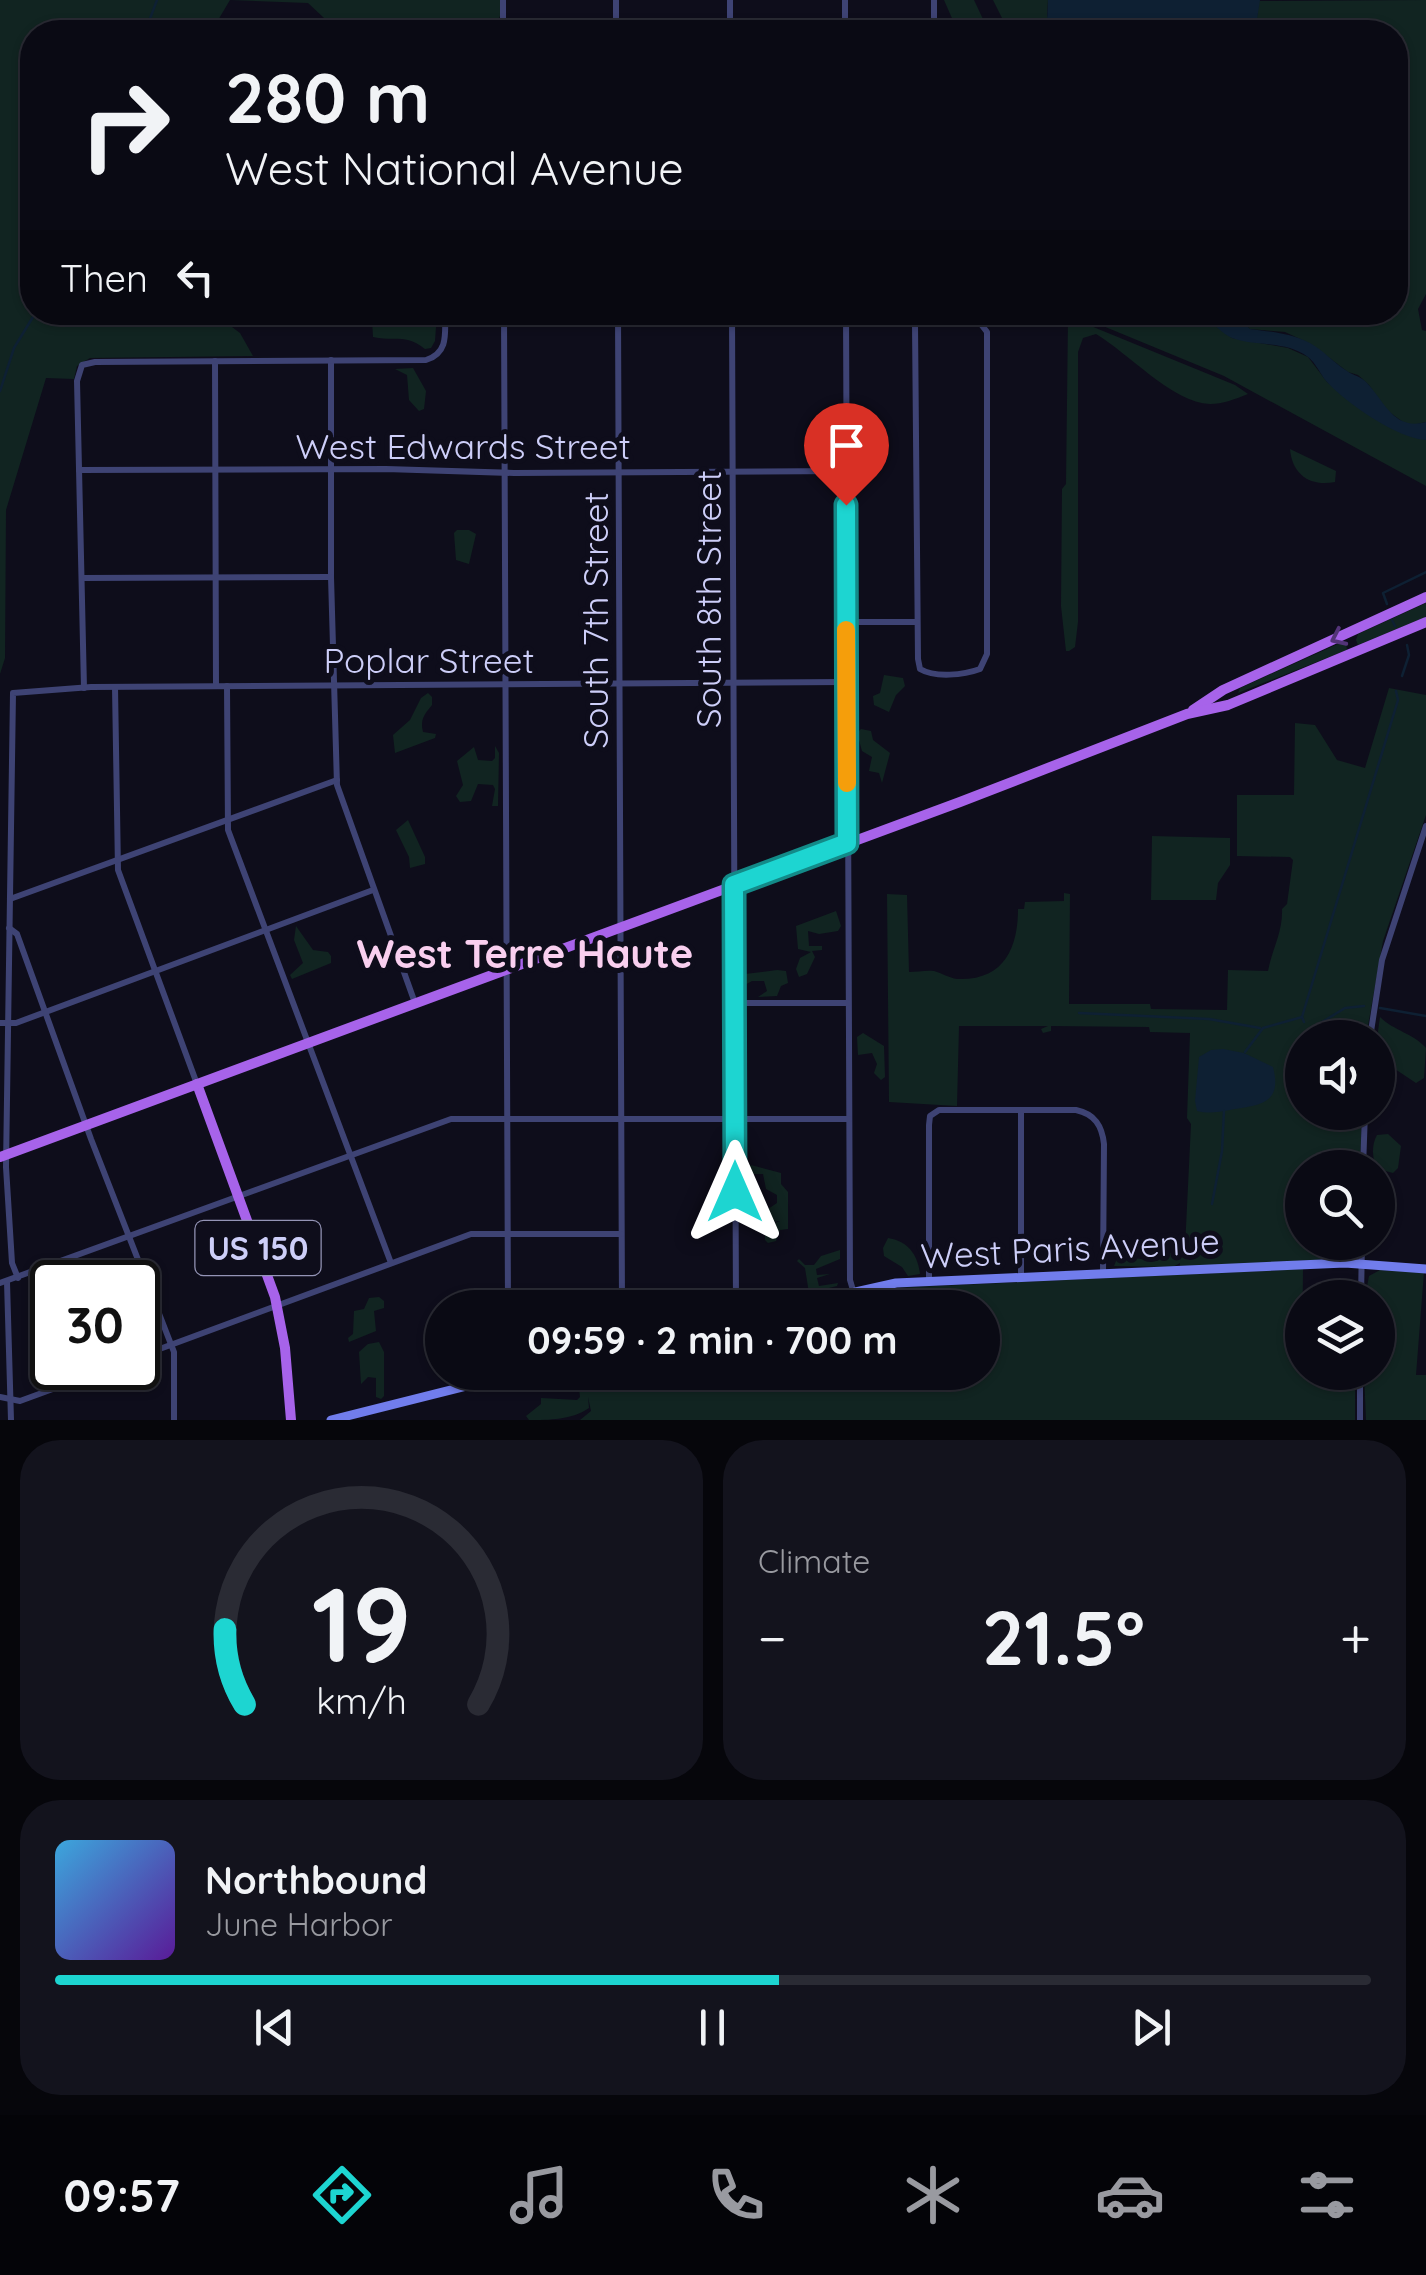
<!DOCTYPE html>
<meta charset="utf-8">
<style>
body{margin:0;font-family:Quicksand,sans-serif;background:#13131d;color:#f1f3f6;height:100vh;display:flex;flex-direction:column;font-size:38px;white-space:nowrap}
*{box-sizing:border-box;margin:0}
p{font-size:32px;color:#999aa0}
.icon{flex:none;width:55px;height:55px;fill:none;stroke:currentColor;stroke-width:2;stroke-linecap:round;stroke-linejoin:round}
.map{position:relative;height:1420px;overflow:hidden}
.sheet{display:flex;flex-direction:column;gap:20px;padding:20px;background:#06060b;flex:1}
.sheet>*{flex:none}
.hud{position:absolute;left:20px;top:20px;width:1388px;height:305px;border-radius:40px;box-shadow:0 2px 8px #0004,0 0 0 2px #2a2b34;background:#0a0a14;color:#f1f3f6;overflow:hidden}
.fabs{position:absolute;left:1285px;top:1020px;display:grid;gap:20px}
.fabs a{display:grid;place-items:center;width:110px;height:110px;border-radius:50%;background:#0a0a14;box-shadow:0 2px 8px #0004,0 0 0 2px #2a2b34;font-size:50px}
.speed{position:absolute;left:30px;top:1260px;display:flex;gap:20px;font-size:50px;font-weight:700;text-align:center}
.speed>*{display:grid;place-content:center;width:130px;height:130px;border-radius:50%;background:#0a0a14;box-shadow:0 2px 8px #0004,0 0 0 2px #2a2b34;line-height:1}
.speed .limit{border:5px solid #111;border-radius:15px;background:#fff;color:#111}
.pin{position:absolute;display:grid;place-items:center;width:85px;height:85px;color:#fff;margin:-102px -42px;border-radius:50% 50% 50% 0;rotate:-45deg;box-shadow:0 0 10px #0007}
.pin .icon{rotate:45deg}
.me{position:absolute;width:110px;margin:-55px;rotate:0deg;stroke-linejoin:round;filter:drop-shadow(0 0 8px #0008)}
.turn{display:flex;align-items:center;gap:35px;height:210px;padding:0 40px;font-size:45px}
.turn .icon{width:130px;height:130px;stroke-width:2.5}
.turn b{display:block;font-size:70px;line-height:85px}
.then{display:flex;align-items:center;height:95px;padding:0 40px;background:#0003;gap:20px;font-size:38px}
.big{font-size:75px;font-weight:700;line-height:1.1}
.sheet .card{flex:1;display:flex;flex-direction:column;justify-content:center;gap:15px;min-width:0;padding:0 35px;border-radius:40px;background:#13131d}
.sheet .dial{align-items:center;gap:0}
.dial svg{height:260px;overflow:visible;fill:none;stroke:#2a2b34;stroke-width:7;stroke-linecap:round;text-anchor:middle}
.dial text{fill:#f1f3f6;stroke:none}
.song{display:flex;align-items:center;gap:30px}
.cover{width:120px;height:120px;border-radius:15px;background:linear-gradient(135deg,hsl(200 70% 55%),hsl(270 70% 35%))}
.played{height:10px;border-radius:5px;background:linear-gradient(90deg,#1dd5d1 55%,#2a2b34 55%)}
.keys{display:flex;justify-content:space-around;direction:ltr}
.heat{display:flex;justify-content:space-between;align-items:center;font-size:55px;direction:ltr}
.sheet .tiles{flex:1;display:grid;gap:20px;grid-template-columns:1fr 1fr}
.card:last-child{grid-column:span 2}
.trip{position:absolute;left:425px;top:1290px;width:575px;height:100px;border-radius:50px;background:#0a0a14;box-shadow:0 2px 8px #0004,0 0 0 2px #2a2b34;font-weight:700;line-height:100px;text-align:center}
.menu{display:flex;height:160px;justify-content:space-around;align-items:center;background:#040408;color:#999aa0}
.menu .icon{width:70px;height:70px}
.menu .on{color:#1dd5d1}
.menu b{font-size:45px;color:#f1f3f6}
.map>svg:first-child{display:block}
.green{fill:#112421}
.water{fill:#0e2033}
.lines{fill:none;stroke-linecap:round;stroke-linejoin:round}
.stream{stroke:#0e2033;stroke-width:2.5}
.street{stroke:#3e4374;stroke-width:6}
.secondary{stroke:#717dec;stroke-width:9}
.primary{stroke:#a763ea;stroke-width:10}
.oneway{stroke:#533478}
.route-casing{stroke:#138a88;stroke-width:25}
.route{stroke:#1dd5d1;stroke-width:18}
.slow{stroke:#f59e0b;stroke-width:18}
.labels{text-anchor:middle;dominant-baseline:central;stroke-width:10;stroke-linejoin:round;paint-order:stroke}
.shield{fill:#0e0d1b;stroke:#9494b6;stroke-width:2.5}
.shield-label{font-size:32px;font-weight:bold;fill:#cdcef8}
.street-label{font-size:35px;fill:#cdcef8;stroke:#0e0d1b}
.quarter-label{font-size:40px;font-weight:bold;fill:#f9cfef;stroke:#0e0d1b}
</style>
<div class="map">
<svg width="1426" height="1420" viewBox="0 0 1426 1420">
<rect width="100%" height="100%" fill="#0e0d1b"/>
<!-- green -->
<g class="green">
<polygon points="0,0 500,0 500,16 497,22 454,23 434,32 339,32 308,3 230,0 211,32 32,32 32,312 138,313 144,322 152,324 228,324 240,333 253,356 90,358 77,366 74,379 46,378 6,510 5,658 0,674"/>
<polygon points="944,0 974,0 989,32 958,32"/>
<polygon points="993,0 1048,0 1047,16 1055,32 1009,32"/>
<polygon points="1426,0 1426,294 1418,309 1422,330 1426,331 1426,422 1413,425 1403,422 1385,409 1369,385 1358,375 1348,372 1311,344 1285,332 1250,329 1234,313 1395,312 1395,32 1255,32 1259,1"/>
<path d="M395,312L413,313L415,317L424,313H437L435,341L431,348L425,349C405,333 396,342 373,337L372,320Z"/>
<path d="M1072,313H1077L1086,324L1235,385L1248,394C1236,399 1222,404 1210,404C1173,403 1127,352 1096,334L1083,338L1078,352V622L1075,647L1069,651H1066L1061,606L1062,489L1066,484L1068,318Z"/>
<polygon points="1082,313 1203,313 1232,338 1288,348 1308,357 1327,382 1361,409 1426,440 1426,486 1224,376 1086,319"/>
<polygon points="413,368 426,391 424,409 419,411 409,400 407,375 395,369"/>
<path d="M1290,449L1336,471L1335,482C1311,487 1292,475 1290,449Z"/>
<polygon points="457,530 469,530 476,534 469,564 456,560 454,533"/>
<polygon points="1426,603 1426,617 1358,645 1356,640 1358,634"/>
<polygon points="1340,643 1346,643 1347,650 1238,693 1240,688"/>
<polygon points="884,675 903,678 905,686 896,695 889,712 874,705 873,696 880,693"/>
<path d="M1389,688L1426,695V815L1383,941L1366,1037L1302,1038V1112L1362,1113L1360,1167L1302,1168V1242L1358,1243L1355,1258L1180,1267V1263L1173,1267L1114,1266L1118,1256L1157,1261L1172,1252L1180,1260L1185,1248L1191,1124L1187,1118L1190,1033L1150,1032L1149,1027L1051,1026V1031L1043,1033L1041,1029L1048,1026H959L957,1106L889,1102L887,894L907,895L909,972C917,972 926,970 934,971C942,973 949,978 957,979C1004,981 1018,948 1018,909H1024L1025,902L1064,901V893L1070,894L1069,1004H1150L1151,1009L1227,1010L1228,970L1268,971C1272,949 1283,932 1282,909L1287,904L1293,860L1290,857L1237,856V795H1294L1295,723L1315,725L1337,760L1365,768Z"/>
<path d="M428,693L432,697V705C424,715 420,719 423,732L436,734L435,738L395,753L393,735L410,720L421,698Z"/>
<polygon points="861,729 871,731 873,740 890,753 882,783 879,773 869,771 872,757 862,751 857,733"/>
<polygon points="495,746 499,753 498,806 492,806 495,789 493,785 478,784 471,801 460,802 456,796 463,785 457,761 474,747 478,760 492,761 495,758"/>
<polygon points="408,820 425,857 425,864 410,868 409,857 396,830"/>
<polygon points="1152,836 1230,838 1230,865 1218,883 1216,900 1151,900"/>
<polygon points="836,911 841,926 838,931 819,934 808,931 809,946 822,946 822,950 812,951 815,957 807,974 799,977 796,969 800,958 811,952 798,949 796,926"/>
<polygon points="296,926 313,950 328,952 331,956 331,963 292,979 290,975 303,963 294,940"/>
<polygon points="777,970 786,971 788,983 781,986 777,996 758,997 767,991 764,981 752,981 743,986 745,974"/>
<path d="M1380,1017C1394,1031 1413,1033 1426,1048L1424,1078L1416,1083L1380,1059L1378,1031Z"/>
<polygon points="863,1033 884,1046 885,1077 881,1080 874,1073 877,1064 872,1053 858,1055 857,1037"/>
<path d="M1388,1134L1401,1146L1398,1168L1393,1173L1378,1169C1372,1161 1371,1145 1377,1135Z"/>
<polygon points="751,1165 781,1173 781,1184 788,1192 788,1229 780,1230 776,1241 768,1243 765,1240 765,1227 780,1221 747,1225 743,1219 742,1200 748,1195 755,1196 754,1208 765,1211 777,1203 777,1195 766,1189 763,1174 750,1174 744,1186 746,1167"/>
<path d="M888,1238C908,1241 918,1255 920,1274L908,1276L902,1267L884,1256L883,1248Z"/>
<polygon points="840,1250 840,1259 816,1269 817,1275 830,1274 817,1278 819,1286 838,1283 837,1286 809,1293 805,1268 797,1261 799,1259 805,1265 814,1265 821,1256"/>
<path d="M1303,1269L1302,1372L1355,1373V1420H580L591,1411L588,1397L589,1408C572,1420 549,1420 529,1420L526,1416L541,1404V1398L577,1400L580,1397L578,1381L580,1377L584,1380L583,1373L982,1372V1308L811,1307L894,1288Z"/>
<polygon points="1380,1270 1424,1272 1416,1375 1426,1375 1426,1420 1366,1420 1364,1373 1378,1372 1378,1298 1365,1297 1369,1276"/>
<polygon points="379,1297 384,1301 384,1308 374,1311 376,1331 349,1342 348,1338 353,1334 354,1311 364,1309 369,1298"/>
<polygon points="379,1342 384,1352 384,1396 381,1399 376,1397 376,1378 368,1377 361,1384 359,1352 368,1344"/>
</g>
<!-- water -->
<g class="water">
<polygon points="1048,0 1260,0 1255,32 1183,32 1177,26 1165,32 1164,26 1155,32 1055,32 1047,23"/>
<path d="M1203,313H1234L1250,329C1273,332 1289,333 1310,343C1323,350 1334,363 1347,371C1354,376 1361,376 1367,383C1385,402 1394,431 1426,422V440C1398,439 1346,403 1327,382C1320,374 1316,363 1308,357C1286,340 1256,347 1232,338C1222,334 1211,321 1203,313Z"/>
<path d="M1223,1049L1244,1053L1273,1067C1283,1105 1258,1105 1230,1110C1218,1112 1209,1114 1197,1111L1195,1101L1199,1057L1211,1050Z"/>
</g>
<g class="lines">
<!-- stream -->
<g class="stream">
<polyline points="145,32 157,0"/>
<polyline points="0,391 14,348 36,312"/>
<polyline points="1387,604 1383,593 1426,572"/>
<polyline points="1392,620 1395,626"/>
<polyline points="1402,676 1409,655 1407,645"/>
<polyline points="1380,1008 1426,1016"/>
<polyline points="1079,1013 1209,1019 1260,1028"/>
<polyline points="1304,1022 1302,1017 1398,700 1396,691"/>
<polyline points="1319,1024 1345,1008 1364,1006"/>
<polyline points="1245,1052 1263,1028 1302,1017"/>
<polyline points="1212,1204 1222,1151 1224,1111"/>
</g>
<!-- street -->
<g class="street">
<polyline points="616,0 616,32"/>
<polyline points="730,0 730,32"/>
<polyline points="845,0 845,32"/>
<polyline points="443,32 451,27 492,25 845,24"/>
<polyline points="503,32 503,0"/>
<polyline points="934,32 934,0"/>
<polyline points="504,312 508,1308"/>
<polyline points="618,312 622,1308"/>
<polyline points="732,312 736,1308"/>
<polyline points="846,312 850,1280 853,1290"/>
<path d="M926,316L977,319L987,332V654L980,669C964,675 935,678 920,669L918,659L915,324L917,318Z"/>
<polyline points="331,360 331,577 337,785 415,1003"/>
<polyline points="215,361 216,686"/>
<polyline points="79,470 386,469 514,473 846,471"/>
<polyline points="82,578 331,577"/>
<polyline points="846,622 917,622"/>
<polyline points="227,686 228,830 391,1263"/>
<polyline points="115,687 118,870 197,1084"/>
<path d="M84,688L77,381L82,365L95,362L426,360C449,353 445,333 445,312"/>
<polyline points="10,899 337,780"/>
<polyline points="9,928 17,934 91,1139 174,1352 174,1420"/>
<polyline points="734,1003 848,1003"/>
<polyline points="0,1023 16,1023 373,890"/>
<polyline points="1370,1038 1382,960 1426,826"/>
<polyline points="1363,1168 1365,1112"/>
<polyline points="1021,1277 1021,1110"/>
<polyline points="18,1278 12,1263 6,1167 13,693 91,687 846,682"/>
<polyline points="7,1282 11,1420"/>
<path d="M929,1282V1125L930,1116L939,1110H1076C1095,1114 1102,1126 1104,1144L1103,1274"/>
<polyline points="0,1283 451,1119 849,1119"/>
<polyline points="1361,1298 1362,1242"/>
<polyline points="138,1357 471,1234 621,1234"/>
<polyline points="1360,1372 1360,1420"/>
<polyline points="0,1397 20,1401 110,1368"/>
</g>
<!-- secondary -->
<g class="secondary">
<polyline points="784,1308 896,1283 1345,1263 1426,1269"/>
<polyline points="331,1420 522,1372"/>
</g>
<!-- primary -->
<g class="primary">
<polyline points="1193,710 1223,690 1426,597"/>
<polyline points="197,1084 275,1297 285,1348 291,1420"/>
<polyline points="0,1157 960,802 1187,714 1228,705 1426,622"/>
</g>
</g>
<!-- one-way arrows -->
<defs><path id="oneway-chevron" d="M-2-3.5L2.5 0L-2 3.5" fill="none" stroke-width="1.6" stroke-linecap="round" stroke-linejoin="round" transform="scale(2.5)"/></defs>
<use class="oneway" href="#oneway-chevron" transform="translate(1338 638) rotate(155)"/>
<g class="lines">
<!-- route casing -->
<g class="route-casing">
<polyline id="route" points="735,1192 734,885 847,843 846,505"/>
</g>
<!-- route -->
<use href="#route" class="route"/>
<!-- slow -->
<polyline class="slow" points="846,630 847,783"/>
</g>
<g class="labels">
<!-- shield labels -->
<rect class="shield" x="195.5" y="1221" width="125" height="54" rx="8"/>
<g class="shield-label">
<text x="258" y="1248">US 150</text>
</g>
<!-- street labels -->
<g class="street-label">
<text x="463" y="446">West Edwards Street</text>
<text transform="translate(708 599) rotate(-90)">South 8th Street</text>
<text transform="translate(595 620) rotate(-90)">South 7th Street</text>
<text x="429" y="660">Poplar Street</text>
<text transform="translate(1070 1248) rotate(-3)">West Paris Avenue</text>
</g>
<!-- quarter labels -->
<g class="quarter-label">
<text x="525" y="953">West Terre Haute</text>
</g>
</g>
</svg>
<div class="fabs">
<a><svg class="icon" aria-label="sound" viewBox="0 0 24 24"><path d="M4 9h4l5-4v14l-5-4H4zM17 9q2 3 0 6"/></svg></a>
<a><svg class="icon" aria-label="search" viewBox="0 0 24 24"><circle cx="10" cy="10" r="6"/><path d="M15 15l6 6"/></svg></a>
<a><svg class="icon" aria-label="layers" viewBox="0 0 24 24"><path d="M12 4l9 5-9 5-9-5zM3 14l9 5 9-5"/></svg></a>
</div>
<div class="speed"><div class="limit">30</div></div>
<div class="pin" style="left:846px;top:505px;background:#d93025"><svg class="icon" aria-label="arrive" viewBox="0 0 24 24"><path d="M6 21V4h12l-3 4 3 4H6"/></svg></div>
<svg class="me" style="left:735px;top:1192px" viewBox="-20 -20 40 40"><path d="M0-17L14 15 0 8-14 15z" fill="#1dd5d1" stroke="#fff" stroke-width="4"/></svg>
<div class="trip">09:59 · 2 min · 700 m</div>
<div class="hud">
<div class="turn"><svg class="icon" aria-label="right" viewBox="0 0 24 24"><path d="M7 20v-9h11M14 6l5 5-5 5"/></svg><div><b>280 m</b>West National Avenue</div></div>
<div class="then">Then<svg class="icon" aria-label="left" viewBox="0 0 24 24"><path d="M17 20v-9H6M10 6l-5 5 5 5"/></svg></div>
</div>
</div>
<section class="sheet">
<div class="tiles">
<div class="card dial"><svg viewBox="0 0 100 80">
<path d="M14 69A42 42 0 1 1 86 69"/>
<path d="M14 69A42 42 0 0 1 8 46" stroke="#1dd5d1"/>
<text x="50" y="56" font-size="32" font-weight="700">19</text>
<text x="50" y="72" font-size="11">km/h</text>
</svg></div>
<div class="card"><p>Climate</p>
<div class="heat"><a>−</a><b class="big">21.5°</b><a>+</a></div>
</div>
<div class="card">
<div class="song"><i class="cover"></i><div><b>Northbound</b><p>June Harbor</p></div></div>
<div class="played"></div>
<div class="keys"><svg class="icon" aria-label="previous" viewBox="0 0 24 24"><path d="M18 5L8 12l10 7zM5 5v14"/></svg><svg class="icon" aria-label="pause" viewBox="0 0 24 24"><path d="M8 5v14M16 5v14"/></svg><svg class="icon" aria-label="next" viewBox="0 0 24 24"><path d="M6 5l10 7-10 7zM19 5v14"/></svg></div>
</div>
</div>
</section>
<nav class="menu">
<b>09:57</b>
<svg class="icon on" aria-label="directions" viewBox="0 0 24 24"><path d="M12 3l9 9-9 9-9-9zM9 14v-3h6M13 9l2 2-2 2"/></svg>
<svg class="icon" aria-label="music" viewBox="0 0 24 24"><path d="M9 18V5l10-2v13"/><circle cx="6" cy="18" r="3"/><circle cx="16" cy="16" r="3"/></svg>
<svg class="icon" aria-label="phone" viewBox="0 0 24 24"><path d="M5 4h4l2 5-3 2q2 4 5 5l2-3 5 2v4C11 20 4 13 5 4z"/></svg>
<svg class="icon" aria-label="climate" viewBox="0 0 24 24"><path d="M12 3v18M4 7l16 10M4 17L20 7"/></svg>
<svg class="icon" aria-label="car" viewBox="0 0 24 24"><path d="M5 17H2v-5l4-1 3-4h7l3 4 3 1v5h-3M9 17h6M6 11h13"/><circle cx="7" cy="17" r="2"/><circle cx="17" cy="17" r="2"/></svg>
<svg class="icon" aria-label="filters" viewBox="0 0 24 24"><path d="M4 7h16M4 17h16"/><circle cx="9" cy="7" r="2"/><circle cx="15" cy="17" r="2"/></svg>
</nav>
